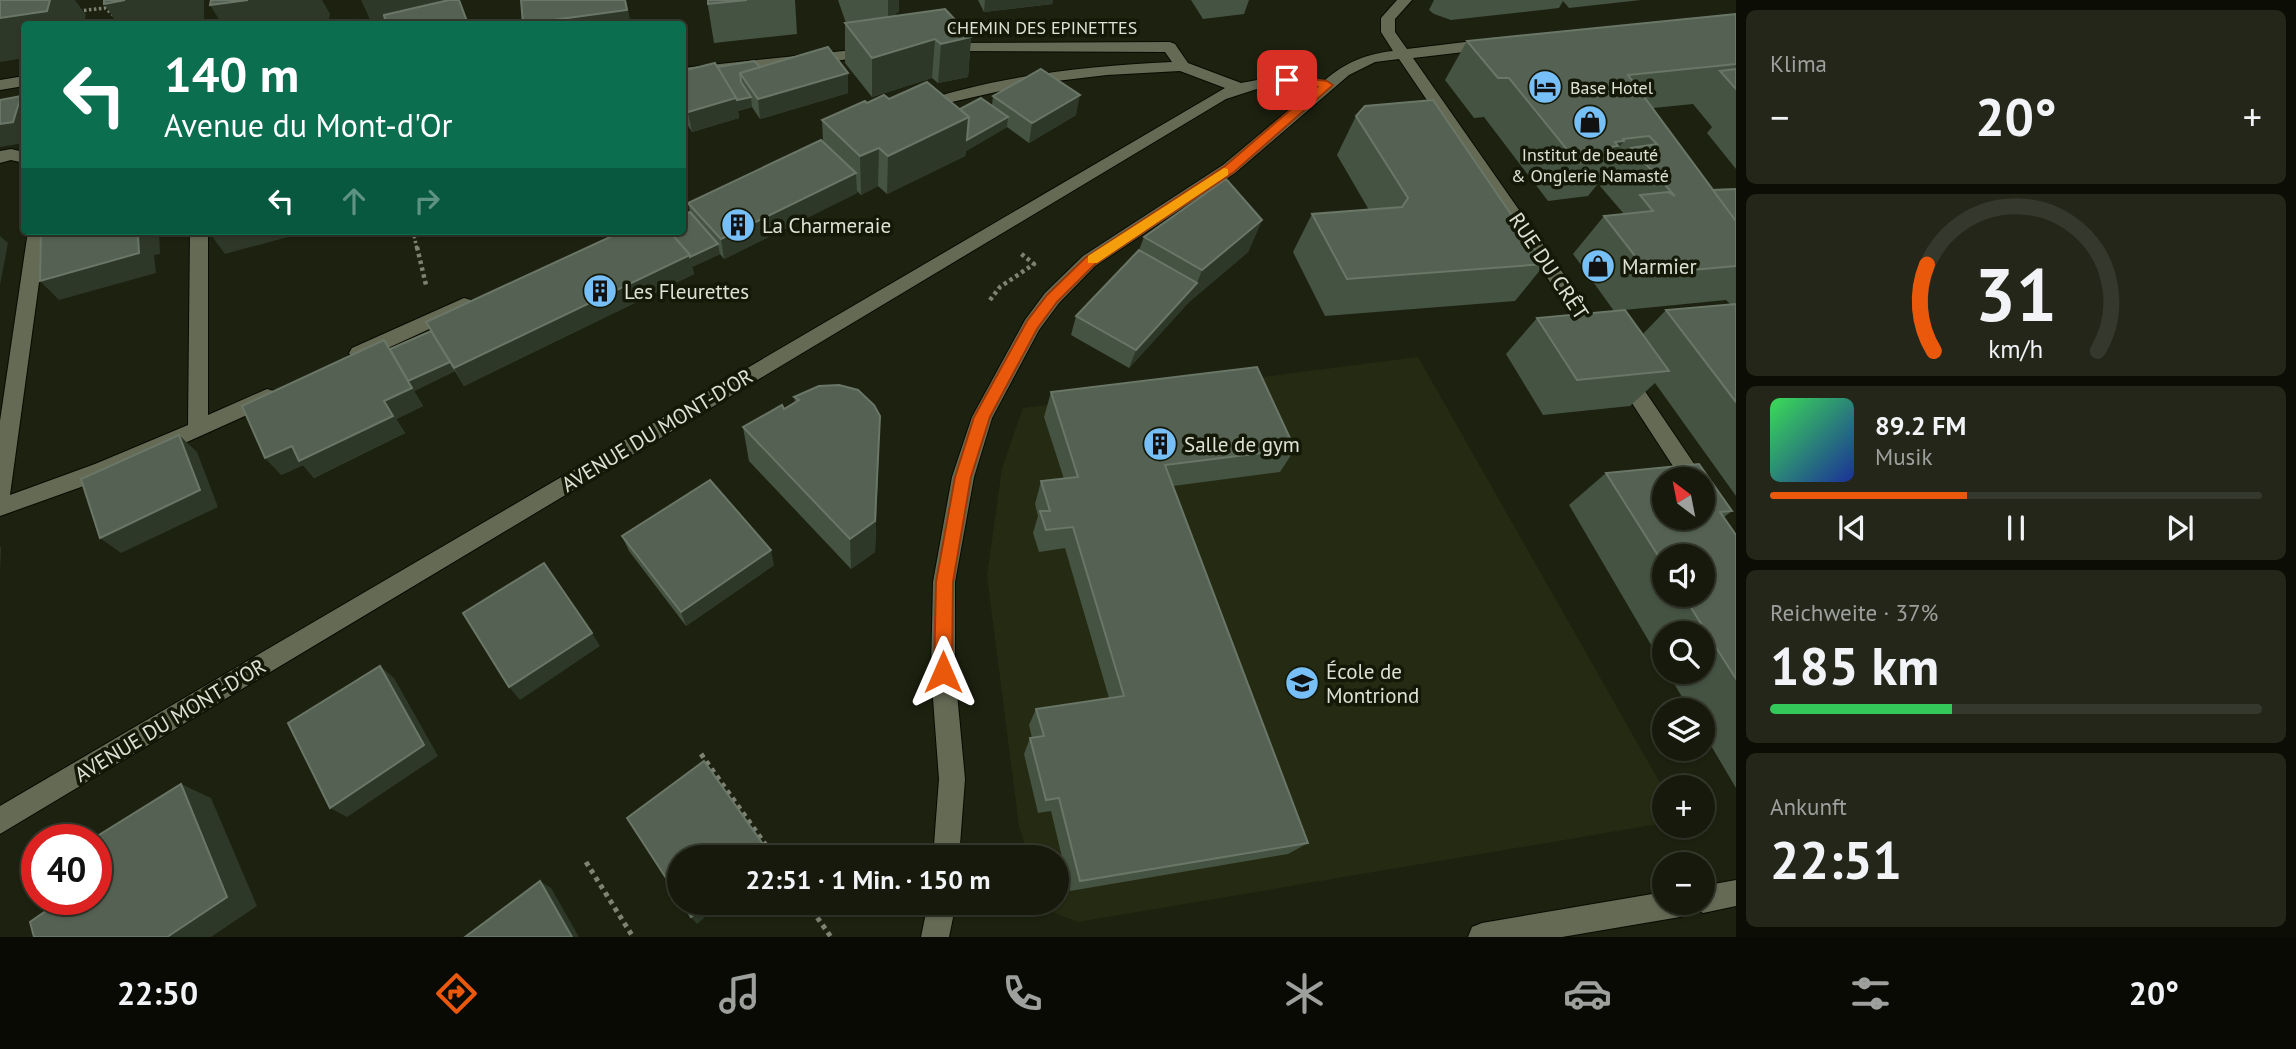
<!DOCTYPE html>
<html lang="de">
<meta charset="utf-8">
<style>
body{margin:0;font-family:"PT Sans",sans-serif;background:#232619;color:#f1f3f6;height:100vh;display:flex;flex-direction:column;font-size:26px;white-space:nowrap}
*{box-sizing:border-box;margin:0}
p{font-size:23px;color:#9ea09d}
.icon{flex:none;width:38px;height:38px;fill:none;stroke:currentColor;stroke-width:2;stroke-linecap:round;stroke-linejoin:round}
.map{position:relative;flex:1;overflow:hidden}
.side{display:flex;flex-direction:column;gap:10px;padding:10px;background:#0c0e06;width:560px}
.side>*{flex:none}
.top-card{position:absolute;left:21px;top:21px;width:665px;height:214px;border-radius:7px;box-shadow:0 2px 5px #0004,0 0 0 2px #35382c;background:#0b6e4f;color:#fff;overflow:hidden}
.needle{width:46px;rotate:328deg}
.tools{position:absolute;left:1652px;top:467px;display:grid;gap:14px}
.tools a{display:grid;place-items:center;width:63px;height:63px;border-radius:50%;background:#16190b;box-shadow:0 2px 5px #0004,0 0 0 2px #35382c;font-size:35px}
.speed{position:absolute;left:21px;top:824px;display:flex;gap:14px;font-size:35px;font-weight:700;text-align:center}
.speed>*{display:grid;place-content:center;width:91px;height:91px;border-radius:50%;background:#16190b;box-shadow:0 2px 5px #0004,0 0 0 2px #35382c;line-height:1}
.speed .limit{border:10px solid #d22;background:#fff;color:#111}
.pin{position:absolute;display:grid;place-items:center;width:60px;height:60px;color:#fff;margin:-30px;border-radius:14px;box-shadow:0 4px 10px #0006}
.me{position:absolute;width:77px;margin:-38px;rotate:0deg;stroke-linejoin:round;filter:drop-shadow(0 0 5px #0008)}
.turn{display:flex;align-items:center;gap:24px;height:147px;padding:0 28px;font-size:32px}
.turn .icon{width:91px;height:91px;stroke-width:2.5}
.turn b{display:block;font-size:49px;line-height:60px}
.lanes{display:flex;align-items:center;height:66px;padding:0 28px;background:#0003;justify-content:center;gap:35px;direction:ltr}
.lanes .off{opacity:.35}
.big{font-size:52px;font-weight:800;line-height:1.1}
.side .card{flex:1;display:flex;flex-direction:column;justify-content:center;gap:10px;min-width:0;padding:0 24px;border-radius:10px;background:#232619}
.side .dial{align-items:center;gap:0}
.dial svg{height:182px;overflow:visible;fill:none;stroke:#35382c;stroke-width:7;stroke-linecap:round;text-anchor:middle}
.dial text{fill:#f1f3f6;stroke:none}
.song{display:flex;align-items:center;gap:21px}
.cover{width:84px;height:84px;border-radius:10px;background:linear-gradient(135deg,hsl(130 70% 55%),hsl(230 70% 35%))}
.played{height:7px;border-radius:4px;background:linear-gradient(90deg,#ea580c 40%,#35382c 40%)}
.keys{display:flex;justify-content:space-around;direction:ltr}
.heat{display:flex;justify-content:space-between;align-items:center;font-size:38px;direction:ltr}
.charge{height:10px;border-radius:5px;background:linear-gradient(90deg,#34c759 37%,#35382c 0)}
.trip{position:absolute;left:667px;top:845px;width:402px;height:70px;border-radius:35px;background:#16190b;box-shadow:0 2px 5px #0004,0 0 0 2px #35382c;font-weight:800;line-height:70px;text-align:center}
.menu{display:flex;height:112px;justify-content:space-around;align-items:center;background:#090a04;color:#9ea09d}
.menu .icon{width:49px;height:49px}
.menu .selected{color:#ea580c}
.menu b{font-size:32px;color:#f1f3f6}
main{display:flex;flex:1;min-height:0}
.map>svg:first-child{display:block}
.built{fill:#252a12}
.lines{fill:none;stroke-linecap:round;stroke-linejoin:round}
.minor-casing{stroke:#080b00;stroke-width:2}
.path-far2{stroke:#7e8273;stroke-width:3.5;stroke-dasharray:2.5 2.5;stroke-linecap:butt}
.path-far1{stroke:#7e8273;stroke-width:4.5;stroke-dasharray:3.5 3.5;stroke-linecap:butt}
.path{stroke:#7e8273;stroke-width:5;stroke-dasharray:4.5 4.5;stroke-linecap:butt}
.minor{fill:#656a55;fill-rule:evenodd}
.wall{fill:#455343;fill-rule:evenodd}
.shaded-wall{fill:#2e3828}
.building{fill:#556253;stroke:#6a7667;stroke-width:2;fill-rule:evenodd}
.route{fill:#ea580c;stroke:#983908;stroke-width:2}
.slow{fill:#f59e0b}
.labels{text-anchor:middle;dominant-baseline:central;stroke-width:7;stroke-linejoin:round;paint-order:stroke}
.far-street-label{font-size:18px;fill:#dee1d5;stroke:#141807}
.far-poi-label{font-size:18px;fill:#dee1d5;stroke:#141807;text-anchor:start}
.poi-label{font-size:21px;fill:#dee1d5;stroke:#141807;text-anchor:start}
.street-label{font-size:21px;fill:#dee1d5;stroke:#141807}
</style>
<main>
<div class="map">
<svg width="1736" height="937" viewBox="0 0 1736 937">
<rect width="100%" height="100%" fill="#1d210f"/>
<!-- built -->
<polygon class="built" points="1418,357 1664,790 1664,823 1078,922 1045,909 1043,903 1057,903 1057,858 1029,857 1019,826 987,576 1002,468 1023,408"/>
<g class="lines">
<!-- minor casing -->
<g class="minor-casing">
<g id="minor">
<path d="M1397,0H1412L1395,19V32L1407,49L1490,39L1498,44L1490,49L1413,58L1607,336L1604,341L1597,343L1590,341L1399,59L1375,62L1349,75L1235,173L1095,266L1059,303L1039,330L992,418L974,477L955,582V672L965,779L959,858H933L939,779L931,672L933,582L952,477L972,417L1025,320L1045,293L1083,256L1223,165L1315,88H1260L1226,99L0,834V806L1225,88L1180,71L1107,75L1031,84L952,102L919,113L913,112L911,108L913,104C997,76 1084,66 1172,62L1165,52L943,51L938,49L935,46L938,43L1170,42L1175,44L1188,63L1241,83L1273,77L1325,80C1346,62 1366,54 1393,51L1381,32V18Z"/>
<polygon points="872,48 880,53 877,56 682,78 682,68"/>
<polygon points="24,76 24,86 0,90 0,80"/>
<polygon points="11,149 24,152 24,163 11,160 0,163 0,151"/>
<polygon points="28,231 46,231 10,495 95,464 188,425 190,231 208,231 208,415 267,389 274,391 277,397 274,403 109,477 0,516 0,421"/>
<polygon points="464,298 471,300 473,305 471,310 366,358 359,360 352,358 349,353 352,348"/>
<polygon points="1623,366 1630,369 1701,474 1705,480 1703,484 1703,480 1682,480 1613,374 1616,369"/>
<polygon points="1736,880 1736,906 1703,913 1692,906 1690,913 1680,917 1562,937 1468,937 1472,927 1482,923 1664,892 1664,903 1703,903 1703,886"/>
<polygon points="928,903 956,903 949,937 921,937"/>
</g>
</g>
<!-- path-far2 -->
<g class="path-far2">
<polyline points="79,11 105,8 116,17 115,24"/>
<polyline points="413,231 417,249"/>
</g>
<!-- path-far1 -->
<g class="path-far1">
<polyline points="417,247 426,285"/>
<polyline points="990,300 1000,287 1034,264 1019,252"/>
</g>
<!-- path -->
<g class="path">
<polyline points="701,754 775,858"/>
<polyline points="586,862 633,937"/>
<polyline points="807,903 831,937"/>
</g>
<!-- minor -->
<use href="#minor" class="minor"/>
</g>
<!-- wall -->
<g class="wall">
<polygon points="707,0 795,0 797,34 714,43"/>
<polygon points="838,0 899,0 899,11 892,17 971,37 968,77 938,83 932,78 872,97 845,63 845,23 846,23"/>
<polygon points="978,0 1053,0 1052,4 984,12"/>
<polygon points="1191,0 1249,0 1244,14 1203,19"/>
<polygon points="1434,0 1641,0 1569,8 1563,1 1559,8 1451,20 1434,14 1429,10"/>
<polygon points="1736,14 1736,169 1707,133 1712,127 1693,104 1653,108 1713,190 1736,189 1736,496 1655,383 1630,406 1543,415 1506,354 1537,318 1643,334 1666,310 1730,304 1726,300 1614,311 1573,254 1604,216 1624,214 1600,186 1609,175 1604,176 1588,196 1548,201 1484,117 1474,118 1445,80 1467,41"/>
<polygon points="717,67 760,67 848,73 848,93 760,119 752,107 738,111 739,118 692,132 682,116 682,71"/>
<polygon points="993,96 1076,115 1029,143 1007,127 966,151 965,156 887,194 878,186 861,195 857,191 857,193 724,259 720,254 692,267 694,274 464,386 455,371 414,391 423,406 396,419 405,433 314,478 303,465 281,475 390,349 682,231 690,212 688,203 823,142 822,120 867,103 889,99 960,109 992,105"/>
<polygon points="1356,116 1545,264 1515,301 1325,316 1293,252 1312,214 1369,210 1337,155"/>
<polygon points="1262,220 1248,252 1189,302 1129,368 1071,335 1076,316 1139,250 1144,237"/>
<polygon points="1051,392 1295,449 1280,472 1173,486 1308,843 1288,854 1070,891 1051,811 1038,813 1024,754 1030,738 1032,738 1029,725 1036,709 1109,698 1065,548 1039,552 1033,533 1038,516 1035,504 1041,481 1064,479 1044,417"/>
<polygon points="794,397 880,416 875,552 851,569 749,461 743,427 784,409 795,402"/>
<path d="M1606,473L1732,511L1724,517L1736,535V788L1703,732V710H1690L1667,672H1703V634H1664V667L1569,505ZM1664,556L1703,595H1664Z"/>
<polygon points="622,536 774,565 686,626 629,551"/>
</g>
<!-- shaded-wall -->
<g class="shaded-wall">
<polygon points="50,0 75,0 86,15 83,24 24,24 24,58 0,62 0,18"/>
<polygon points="125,0 204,0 204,24 118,24 104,4"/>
<polygon points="248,0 322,0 330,14 328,24 222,24 210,5"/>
<polygon points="361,0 444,0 443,16 372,24"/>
<polygon points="626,0 631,24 523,24 625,0"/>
<polygon points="888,0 899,0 899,11 888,20"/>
<polygon points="985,0 1053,0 1052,4 984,12"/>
<polygon points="971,37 968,77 938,83 941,44"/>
<polygon points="935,39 932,78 872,97 872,58"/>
<polygon points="848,73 848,93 760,119 758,99"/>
<polygon points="1080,95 1076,115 1029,143 1032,123"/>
<polygon points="21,96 24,101 24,143 0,147 0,124"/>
<polygon points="751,97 752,107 738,111 739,118 692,132 688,112 736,98"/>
<polygon points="969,117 1008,117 1007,127 966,151 965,156 887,194 888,156"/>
<polygon points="1624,141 1610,159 1600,160 1615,142"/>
<polygon points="879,148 878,186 861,195 860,156"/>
<polygon points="856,173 857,193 724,259 721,239"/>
<polygon points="1262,220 1248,252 1189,302 1129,368 1136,350 1197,283 1202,270"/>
<polygon points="144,231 159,231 160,254 154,255 156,273 59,300 40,281 138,236"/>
<polygon points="208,231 310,231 225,254"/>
<polygon points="0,236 8,243 0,285"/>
<polygon points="718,244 720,254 692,267 694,274 464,386 454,368 690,255"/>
<polygon points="396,359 449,362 455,371 414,391 423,406 396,419 405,433 314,478 303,465 281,475 265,458 384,401"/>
<polygon points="880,416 875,552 851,569 850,539"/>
<polygon points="179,435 197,452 218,507 121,553 100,538"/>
<polygon points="0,547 1,547 0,574"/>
<polygon points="771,550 774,565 686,626 681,612"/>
<polygon points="592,633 600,646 520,700 509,687"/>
<polygon points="380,666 394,678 438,756 347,817 330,808"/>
<polygon points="181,784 211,798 257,906 211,937 167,937"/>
<polygon points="540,881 551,888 579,937 572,937"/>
<polygon points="709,903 722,903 697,924 691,917"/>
</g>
<!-- building -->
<g class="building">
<polygon points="0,0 50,0 47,11 0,18"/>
<polygon points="104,0 125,0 104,4"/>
<polygon points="211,0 248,0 210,5"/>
<polygon points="449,0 459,0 468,24 386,24 384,15"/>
<polygon points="521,0 625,0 627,10 523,24"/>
<polygon points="708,0 747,0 708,4"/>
<polygon points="945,9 971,37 941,44 935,39 872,58 845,23"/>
<polygon points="1736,14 1736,64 1628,75 1736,221 1736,266 1649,274 1604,216 1653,211 1640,195 1668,192 1675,196 1631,148 1657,144 1649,136 1623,139 1624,141 1615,142 1618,146 1610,147 1619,158 1577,162 1509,78 1498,78 1467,41"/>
<polygon points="354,20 355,24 332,24"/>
<polygon points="828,47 848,73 758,99 740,73"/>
<polygon points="754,61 760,67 740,73 741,82 751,97 737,100 717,67"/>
<polygon points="715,63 736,98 688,112 682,102 682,71"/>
<polygon points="1041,69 1080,95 1032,123 993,96"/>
<polygon points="1736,69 1736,89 1720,71"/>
<polygon points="927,82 969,117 888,156 879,148 860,156 822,120 865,101 867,103 884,95 889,99"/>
<polygon points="21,96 13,122 0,124 0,100"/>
<polygon points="981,98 1008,117 967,140 969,117 960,109"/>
<polygon points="1433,100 1545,264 1347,279 1312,214 1402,207 1408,198 1356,116 1365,106"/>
<polygon points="821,140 856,173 721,239 688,203"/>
<polygon points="1226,179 1262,220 1202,270 1144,237"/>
<polygon points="1736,189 1736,221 1713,190"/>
<polygon points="690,212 718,244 690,257 690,255 669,231 682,231 682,215"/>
<polygon points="41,231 144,231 144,234 138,236 139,253 40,281"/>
<polygon points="623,231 669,231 690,255 454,368 426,322"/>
<polygon points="1139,250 1197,283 1136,350 1076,316"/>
<polygon points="1736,304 1736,402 1666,310"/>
<polygon points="1625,310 1669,371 1577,380 1537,318"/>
<polygon points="431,331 450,362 408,381 390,349"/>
<polygon points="384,340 412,388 384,401 393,416 299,461 292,446 265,458 242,406"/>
<polygon points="1257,367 1295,449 1165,465 1308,843 1080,881 1059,798 1046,800 1030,738 1044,736 1036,709 1124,696 1073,527 1046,530 1040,511 1050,511 1041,481 1078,477 1051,392"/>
<polygon points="839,385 858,390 874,405 880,416 875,521 850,539 743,427 782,405 784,409 799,400 794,397 819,386"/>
<polygon points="179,435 200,490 100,538 81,479"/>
<path d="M1699,464L1732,511L1720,512L1736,535V679L1683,595H1703V556H1664V565L1606,473ZM1664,480H1703V518H1664Z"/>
<polygon points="710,480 771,550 681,612 622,536"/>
<polygon points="544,563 592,633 509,687 463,613"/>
<polygon points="380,666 424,745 330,808 288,723"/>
<polygon points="704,761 770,854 765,858 679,858 679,898 627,818"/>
<polygon points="181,784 227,897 167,937 34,937 30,922 53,906 51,900 96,900 96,840 91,840"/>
<polygon points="540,881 572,937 465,937"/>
<polygon points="682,903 709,903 691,917"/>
</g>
<!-- route -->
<polygon class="route" points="1287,76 1327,81 1333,85 1234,172 1094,265 1057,302 1037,329 990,417 971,477 953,582 952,672 950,678 943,681 937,678 934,672 936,582 955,477 974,417 1027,321 1047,295 1085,258 1225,166 1317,87 1282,82 1282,77"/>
<!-- slow -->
<polygon class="slow" points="1224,168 1228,169 1228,175 1097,263 1088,263 1088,256"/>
<!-- icons -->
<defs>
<g id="hotel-disc" transform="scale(1.75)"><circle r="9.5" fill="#77bff7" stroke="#141807"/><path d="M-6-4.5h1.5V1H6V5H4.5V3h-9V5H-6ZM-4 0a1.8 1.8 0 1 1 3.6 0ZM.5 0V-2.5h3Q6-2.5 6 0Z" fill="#111"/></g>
<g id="shop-disc" transform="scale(1.75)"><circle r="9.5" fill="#77bff7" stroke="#141807"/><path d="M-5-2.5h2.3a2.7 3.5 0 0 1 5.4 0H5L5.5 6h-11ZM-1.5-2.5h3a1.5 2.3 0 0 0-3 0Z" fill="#111"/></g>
<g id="building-disc" transform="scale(1.75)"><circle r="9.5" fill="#77bff7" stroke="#141807"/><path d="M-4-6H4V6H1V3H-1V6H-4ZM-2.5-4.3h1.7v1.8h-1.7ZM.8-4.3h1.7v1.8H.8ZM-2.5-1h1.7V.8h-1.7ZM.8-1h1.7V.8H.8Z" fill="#111"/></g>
<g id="school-disc" transform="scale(1.75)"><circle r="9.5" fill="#77bff7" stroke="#141807"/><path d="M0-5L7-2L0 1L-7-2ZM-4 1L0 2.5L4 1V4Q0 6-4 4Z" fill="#111"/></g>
</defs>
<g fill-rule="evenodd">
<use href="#hotel-disc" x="1545" y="87"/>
<use href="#shop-disc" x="1590" y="122"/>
<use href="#building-disc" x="738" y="225"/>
<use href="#shop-disc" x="1598" y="266"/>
<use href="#building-disc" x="600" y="291"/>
<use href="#building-disc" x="1160" y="444"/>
<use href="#school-disc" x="1302" y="683"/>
</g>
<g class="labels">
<!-- far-street labels -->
<g class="far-street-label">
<text x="1042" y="27">CHEMIN DES EPINETTES</text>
</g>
<!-- far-poi labels -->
<g class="far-poi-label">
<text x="1570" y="87">Base Hotel</text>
<text x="1590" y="154" text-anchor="middle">Institut de beauté<tspan x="1590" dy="21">&amp; Onglerie Namasté</tspan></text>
</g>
<!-- poi labels -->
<g class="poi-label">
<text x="762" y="225">La Charmeraie</text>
<text x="1622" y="266">Marmier</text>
<text x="624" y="291">Les Fleurettes</text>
<text x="1184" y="444">Salle de gym</text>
<text x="1326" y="671">École de<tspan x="1326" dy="24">Montriond</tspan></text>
</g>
<!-- street labels -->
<g class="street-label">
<text transform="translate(1549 266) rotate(56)">RUE DU CRÊT</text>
<text transform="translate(657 430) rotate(-31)">AVENUE DU MONT-D'OR</text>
<text transform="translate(170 720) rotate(-31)">AVENUE DU MONT-D'OR</text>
</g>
</g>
</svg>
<div class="tools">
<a><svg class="needle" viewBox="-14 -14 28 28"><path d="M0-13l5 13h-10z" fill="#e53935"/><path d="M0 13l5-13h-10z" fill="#9ea09d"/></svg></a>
<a><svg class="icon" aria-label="sound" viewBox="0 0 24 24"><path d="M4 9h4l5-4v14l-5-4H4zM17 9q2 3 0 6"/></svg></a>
<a><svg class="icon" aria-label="search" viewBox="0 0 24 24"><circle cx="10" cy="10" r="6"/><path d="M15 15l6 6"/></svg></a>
<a><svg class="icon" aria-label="layers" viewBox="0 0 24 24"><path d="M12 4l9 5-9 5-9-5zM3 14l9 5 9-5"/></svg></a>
<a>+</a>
<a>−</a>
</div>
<div class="speed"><div class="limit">40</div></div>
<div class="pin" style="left:1287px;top:80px;background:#d93025"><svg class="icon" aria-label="arrive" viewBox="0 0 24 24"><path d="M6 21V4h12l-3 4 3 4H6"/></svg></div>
<svg class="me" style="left:943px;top:672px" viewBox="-20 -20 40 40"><path d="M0-17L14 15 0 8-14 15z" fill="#ea580c" stroke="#fff" stroke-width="4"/></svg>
<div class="trip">22:51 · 1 Min. · 150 m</div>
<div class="top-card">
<div class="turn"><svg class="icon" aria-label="left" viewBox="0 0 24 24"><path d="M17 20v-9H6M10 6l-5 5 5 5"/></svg><div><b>140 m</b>Avenue du Mont-d'Or</div></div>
<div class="lanes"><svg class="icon" aria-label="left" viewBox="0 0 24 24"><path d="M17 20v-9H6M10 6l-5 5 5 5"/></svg><svg class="icon off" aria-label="ahead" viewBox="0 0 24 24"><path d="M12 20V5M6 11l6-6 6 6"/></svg><svg class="icon off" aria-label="right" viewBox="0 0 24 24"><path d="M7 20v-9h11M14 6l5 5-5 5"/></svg></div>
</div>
</div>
<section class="side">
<div class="card"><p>Klima</p>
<div class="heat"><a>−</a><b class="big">20°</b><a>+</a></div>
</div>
<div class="card dial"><svg viewBox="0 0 100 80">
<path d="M14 69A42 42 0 1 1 86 69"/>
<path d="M14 69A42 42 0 0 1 11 31" stroke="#ea580c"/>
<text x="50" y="56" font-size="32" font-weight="700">31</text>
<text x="50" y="72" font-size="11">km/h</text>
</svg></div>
<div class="card">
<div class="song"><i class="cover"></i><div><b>89.2 FM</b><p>Musik</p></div></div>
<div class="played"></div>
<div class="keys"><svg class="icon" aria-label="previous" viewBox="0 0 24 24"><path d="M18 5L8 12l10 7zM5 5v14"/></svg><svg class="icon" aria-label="pause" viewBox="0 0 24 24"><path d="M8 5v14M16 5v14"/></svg><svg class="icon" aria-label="next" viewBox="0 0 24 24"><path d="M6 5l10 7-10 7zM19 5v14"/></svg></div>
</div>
<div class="card"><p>Reichweite · 37%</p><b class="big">185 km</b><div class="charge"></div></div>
<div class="card"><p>Ankunft</p><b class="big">22:51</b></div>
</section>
</main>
<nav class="menu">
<b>22:50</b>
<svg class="icon selected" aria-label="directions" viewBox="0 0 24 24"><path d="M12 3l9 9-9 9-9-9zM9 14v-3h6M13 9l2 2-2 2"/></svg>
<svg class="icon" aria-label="music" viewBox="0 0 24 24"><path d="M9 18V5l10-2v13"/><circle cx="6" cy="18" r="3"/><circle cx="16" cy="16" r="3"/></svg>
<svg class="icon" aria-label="phone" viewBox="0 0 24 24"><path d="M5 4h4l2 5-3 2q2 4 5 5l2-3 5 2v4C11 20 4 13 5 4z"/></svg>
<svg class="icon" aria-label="climate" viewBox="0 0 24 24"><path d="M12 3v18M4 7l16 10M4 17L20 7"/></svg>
<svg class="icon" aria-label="car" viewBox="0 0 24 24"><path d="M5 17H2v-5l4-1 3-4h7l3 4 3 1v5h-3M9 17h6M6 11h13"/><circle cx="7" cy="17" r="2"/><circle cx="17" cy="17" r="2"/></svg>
<svg class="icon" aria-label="filters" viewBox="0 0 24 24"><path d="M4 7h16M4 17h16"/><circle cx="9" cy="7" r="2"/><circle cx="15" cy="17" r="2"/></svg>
<b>20°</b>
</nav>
